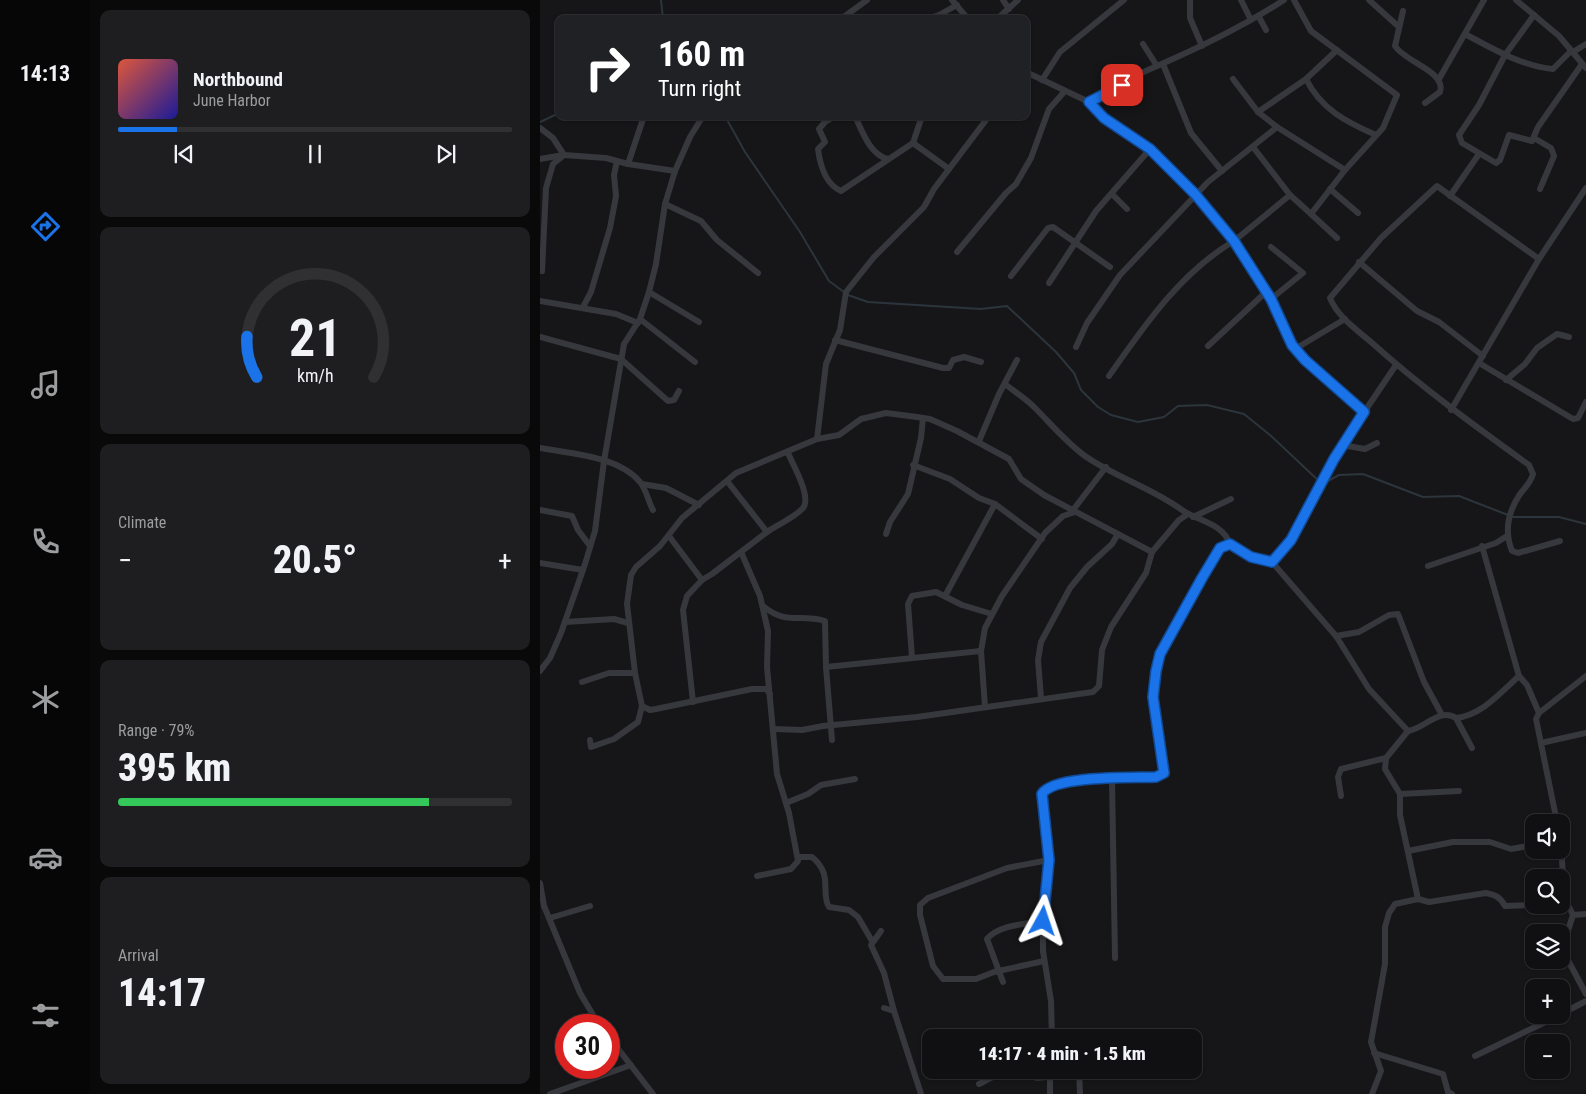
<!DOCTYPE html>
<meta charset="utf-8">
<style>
body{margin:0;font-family:"Roboto Condensed",sans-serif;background:#1e1e20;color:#f1f3f6;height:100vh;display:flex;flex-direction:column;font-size:19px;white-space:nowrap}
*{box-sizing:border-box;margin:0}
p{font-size:16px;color:#9c9d9f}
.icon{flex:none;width:28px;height:28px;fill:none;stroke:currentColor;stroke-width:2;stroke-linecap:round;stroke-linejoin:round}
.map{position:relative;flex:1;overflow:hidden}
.sheet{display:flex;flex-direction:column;gap:10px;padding:10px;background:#09090a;width:450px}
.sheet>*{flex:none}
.hud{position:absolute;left:15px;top:15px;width:475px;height:105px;border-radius:10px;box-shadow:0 1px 4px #0004,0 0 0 1px #303032;background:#202124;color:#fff;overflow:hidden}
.buttons{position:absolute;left:985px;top:814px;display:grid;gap:10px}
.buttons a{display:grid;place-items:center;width:45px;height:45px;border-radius:10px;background:#101012;box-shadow:0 1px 4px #0004,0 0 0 1px #303032;font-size:25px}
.speed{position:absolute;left:15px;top:1014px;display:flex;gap:10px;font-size:25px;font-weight:700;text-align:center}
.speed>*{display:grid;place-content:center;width:65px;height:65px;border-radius:50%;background:#101012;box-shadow:0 1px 4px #0004,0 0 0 1px #303032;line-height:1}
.speed .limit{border:8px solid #d22;background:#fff;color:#111}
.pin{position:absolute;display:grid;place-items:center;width:42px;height:42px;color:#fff;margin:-21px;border-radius:10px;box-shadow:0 2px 8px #0006}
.me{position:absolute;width:55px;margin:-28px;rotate:5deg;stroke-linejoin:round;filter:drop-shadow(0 0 4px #0008)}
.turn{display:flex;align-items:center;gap:18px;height:105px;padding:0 20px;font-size:22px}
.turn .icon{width:65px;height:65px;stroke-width:2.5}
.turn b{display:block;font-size:35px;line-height:42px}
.big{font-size:38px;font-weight:800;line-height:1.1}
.sheet .tile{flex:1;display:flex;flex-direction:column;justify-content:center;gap:8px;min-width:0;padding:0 18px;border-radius:10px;background:#1e1e20}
.sheet .dial{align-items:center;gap:0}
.dial svg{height:130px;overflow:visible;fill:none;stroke:#303032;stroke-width:7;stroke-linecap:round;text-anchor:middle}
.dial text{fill:#f1f3f6;stroke:none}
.song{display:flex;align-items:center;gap:15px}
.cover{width:60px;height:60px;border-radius:8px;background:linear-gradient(135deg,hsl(10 70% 55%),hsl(240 70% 35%))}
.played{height:5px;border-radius:2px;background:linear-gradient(90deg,#1a73e8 15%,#303032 15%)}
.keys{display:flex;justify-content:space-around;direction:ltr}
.heat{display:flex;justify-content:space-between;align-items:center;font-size:28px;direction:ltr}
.charge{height:8px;border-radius:4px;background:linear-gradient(90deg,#34c759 79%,#303032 0)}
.trip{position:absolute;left:382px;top:1029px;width:280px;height:50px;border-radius:10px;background:#101012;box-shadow:0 1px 4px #0004,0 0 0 1px #303032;font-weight:800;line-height:50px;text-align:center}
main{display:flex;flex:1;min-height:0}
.menu{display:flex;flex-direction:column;width:90px;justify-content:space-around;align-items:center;background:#060607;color:#9c9d9f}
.menu .icon{width:35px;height:35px}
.menu .on{color:#1a73e8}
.menu b{font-size:22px;color:#f1f3f6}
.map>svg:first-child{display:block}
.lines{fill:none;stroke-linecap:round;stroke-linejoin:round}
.stream{stroke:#2c353c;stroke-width:2}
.street{stroke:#37383d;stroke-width:6}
.route-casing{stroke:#114b97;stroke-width:12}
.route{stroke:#1a73e8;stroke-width:9}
</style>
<main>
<nav class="menu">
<b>14:13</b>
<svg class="icon on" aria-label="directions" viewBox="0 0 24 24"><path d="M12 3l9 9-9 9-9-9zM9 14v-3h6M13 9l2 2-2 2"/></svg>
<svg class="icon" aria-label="music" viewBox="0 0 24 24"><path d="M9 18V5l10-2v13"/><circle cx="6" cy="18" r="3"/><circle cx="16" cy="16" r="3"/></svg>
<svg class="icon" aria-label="phone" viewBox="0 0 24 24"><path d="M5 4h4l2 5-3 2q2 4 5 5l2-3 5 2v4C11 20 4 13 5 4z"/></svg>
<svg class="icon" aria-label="climate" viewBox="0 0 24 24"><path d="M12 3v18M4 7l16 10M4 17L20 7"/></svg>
<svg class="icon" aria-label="car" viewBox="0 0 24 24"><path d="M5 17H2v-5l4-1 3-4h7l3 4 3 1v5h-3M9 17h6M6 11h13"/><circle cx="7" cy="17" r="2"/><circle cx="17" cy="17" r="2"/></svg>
<svg class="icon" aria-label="filters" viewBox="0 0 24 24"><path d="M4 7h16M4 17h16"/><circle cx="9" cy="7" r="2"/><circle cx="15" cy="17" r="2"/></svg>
</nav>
<section class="sheet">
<div class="tile">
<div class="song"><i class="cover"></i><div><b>Northbound</b><p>June Harbor</p></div></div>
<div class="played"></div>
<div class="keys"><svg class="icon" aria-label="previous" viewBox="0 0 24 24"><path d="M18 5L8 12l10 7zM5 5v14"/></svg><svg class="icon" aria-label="pause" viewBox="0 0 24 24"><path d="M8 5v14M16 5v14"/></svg><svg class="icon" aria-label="next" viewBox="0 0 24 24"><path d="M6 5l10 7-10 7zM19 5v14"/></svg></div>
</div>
<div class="tile dial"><svg viewBox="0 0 100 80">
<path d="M14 69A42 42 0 1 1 86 69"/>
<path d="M14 69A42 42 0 0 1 8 44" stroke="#1a73e8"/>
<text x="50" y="56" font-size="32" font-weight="700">21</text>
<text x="50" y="72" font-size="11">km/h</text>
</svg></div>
<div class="tile"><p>Climate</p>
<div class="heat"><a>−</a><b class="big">20.5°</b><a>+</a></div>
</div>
<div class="tile"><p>Range · 79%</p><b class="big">395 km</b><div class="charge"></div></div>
<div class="tile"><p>Arrival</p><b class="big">14:17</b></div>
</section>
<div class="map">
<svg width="1046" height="1094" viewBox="0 0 1046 1094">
<rect width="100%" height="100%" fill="#161618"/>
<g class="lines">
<!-- stream -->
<g class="stream">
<polyline points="121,0 123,19"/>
<polyline points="185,116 205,152 260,232 289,281 304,292"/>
<polyline points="0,122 19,113"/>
<polyline points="308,295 328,302 441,309 467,306 516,352 534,373 541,390 558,407 571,415 598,422 624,417 638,406 667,405 704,414 730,435 781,483"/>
<polyline points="784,483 799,475 823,474 883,497 919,496 968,515"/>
<polyline points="972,517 1019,517 1046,524"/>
</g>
<!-- street -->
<g class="street">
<polyline points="412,0 428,19"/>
<polyline points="463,0 469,9"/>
<polyline points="650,0 650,18 662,46"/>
<polyline points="701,0 711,20"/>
<polyline points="754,0 771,31 857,95 843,128 805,170 771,214 750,195 694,241 731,299 752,345 765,360 824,412"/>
<polyline points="829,0 859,27"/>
<polyline points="976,0 1019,36 1046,68"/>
<path d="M863,11L855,46C865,62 907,72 900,92L885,103"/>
<polyline points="994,15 965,55 939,105 919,135 922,143 956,163 960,160 969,135 992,141 998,127 1042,64"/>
<polyline points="719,17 726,30"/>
<polyline points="301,19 327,0"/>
<polyline points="386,19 399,15 417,5"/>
<polyline points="457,19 478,0"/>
<path d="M925,34C953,49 982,66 1013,69L1031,51"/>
<polyline points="603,44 617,66"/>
<polyline points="1033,52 1046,44"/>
<polyline points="623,64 651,133 682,171"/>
<path d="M486,72L549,102L564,118L610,149L655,194L694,241C641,272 604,326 569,376"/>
<polyline points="693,79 718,112 737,127 805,170"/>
<path d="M766,79C781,109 806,122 836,135"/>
<polyline points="899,79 944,0"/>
<polyline points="502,80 520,52 584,0"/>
<path d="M549,102C572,91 594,75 617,66C661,47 704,26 744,0"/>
<polyline points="718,112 766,79 797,50"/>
<path d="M295,116L285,122L279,129L285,142L278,149C280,165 285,184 301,191L373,143L409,169"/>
<path d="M315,116C322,131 330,155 348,159"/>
<polyline points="0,128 13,138 24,155 66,158 88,164 135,171"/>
<polyline points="994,138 1011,148 1014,156 1000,189"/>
<polyline points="373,143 382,116"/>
<polyline points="713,147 750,195"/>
<polyline points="0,159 23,155"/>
<polyline points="88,164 104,116"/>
<polyline points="790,189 818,213"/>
<polyline points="572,194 587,209"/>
<polyline points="910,196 939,154"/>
<polyline points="125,204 161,221 177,240 218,273"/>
<polyline points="771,214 797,238"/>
<polyline points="417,252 466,193 476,184 491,158 509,109 525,91"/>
<path d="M999,259L897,186L841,238L790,298C797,316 817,330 831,342C881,387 935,426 989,465L993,474C991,482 985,488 980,494C968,512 964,531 972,551L978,553L1020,541"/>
<polyline points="819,262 877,311 899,322 943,356"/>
<polyline points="2,271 6,188 13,164 24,155"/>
<polyline points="471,276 508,228 513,227 570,267"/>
<polyline points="509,283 556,211 610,149"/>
<polyline points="109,292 159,322"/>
<polyline points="731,299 763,273 731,247"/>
<polyline points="0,301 76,314 98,323"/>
<polyline points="43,307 51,292 70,228 76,196 74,175 77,161"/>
<polyline points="100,319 155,362"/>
<polyline points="0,337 81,359 128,401 134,400 139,391"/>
<polyline points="295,340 403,368 409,368 413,360 424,357 441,362"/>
<polyline points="668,346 726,292"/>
<polyline points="536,347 547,323 580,275 668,182 737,127"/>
<polyline points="755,349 805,319"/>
<polyline points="939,363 1033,419 1038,418 1046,402"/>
<polyline points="966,380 985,364 997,348 1017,334 1029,337"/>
<path d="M465,384C475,392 486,399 495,408C511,424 526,442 545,456C575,477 612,488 642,510C660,522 682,523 690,544"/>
<polyline points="911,410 999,259 1046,188"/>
<polyline points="277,439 286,364 300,330 306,292 334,257 384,207 394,189 449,116"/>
<polyline points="439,441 459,394 477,360"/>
<polyline points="802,445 825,449 837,443"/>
<path d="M0,448C32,454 78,456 100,482C107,491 108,501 113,510"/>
<polyline points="373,465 410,479 439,498 455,504 502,539"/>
<polyline points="102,484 126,488 159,505"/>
<polyline points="0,510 32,516 38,530 50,546"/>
<polyline points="533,510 566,467"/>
<polyline points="653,517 691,499"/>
<path d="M227,532C237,525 254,518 263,508C272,497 253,465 248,453"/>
<polyline points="346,534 350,522 368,494 381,438 383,418"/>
<polyline points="129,536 162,580 172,574 227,532 187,481"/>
<polyline points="942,546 979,676 987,685 999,713 996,719 1017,822"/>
<polyline points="201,552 220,596 228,631 227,667 237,774 249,813 258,861 251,869 217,876"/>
<polyline points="732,562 751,540 802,445 856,365"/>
<polyline points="0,563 43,570"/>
<polyline points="888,566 956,543 967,536"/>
<polyline points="405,596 455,504"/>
<path d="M223,606C247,626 259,613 285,621L286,667"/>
<polyline points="25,622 74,619 88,623"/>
<polyline points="796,636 819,632 849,615 858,614 884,682 902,715"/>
<polyline points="372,657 368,604 372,596 396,592 422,605 452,614"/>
<polyline points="0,671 10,658 21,633 45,564 55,531 64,461 84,344 100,319 109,292 116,264 125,204 135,171 150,137 163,116"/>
<polyline points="42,682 69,673 95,673"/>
<polyline points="501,698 498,660 501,642 530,588 547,567 572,544 578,534"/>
<polyline points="153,702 143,610 147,596 162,580"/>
<polyline points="102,706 110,710 116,709 212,689 226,689 230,694"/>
<polyline points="445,707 441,651 445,628 462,596 505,533 523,516 535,512"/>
<polyline points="999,713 1046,676"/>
<path d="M916,718C942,715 960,693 979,676"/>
<polyline points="234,729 262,730 283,726 377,717 553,692 559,686 562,650 571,627 606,573 612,552 639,520 648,514"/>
<path d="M868,731C884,729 900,707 916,718L932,748"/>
<polyline points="50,740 51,747 74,739 98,722 102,706 95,673 87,604 91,575 96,567 120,546 142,518 196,473 277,439 299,435 321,419 346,413 377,417 390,419 417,431 469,459 481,479 504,495 612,552"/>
<polyline points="292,740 286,667 441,651"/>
<polyline points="1001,743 1046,733"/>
<polyline points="572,779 575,958"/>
<polyline points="860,794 919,791"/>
<polyline points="801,796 798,777 801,769 846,758"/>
<polyline points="246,803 268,794 281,785 315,779"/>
<polyline points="1021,846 1025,904"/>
<polyline points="868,851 913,842 950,842 971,849 994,845"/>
<path d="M258,857H272C294,875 280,893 289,907L309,910L318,917L332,941"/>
<polyline points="0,883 4,906 40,993 59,1025"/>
<polyline points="1021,903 1029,907 1033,915 1022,949 1046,994"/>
<polyline points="1033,915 1046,914"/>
<polyline points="10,918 50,906"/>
<polyline points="341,931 331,945 344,973 354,1011"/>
<polyline points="504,961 454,972 436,979 403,979 393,966 380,915 380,905 388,898 467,868 509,860"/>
<path d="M463,982L447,939C459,925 485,924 503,921"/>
<polyline points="344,1008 354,1011 381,1094"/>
<polyline points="1021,1014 1046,1001"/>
<polyline points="69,1037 113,1094"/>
<path d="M512,1038L511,1001L503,951V906L509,860L502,793C514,774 593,778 616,777L624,773L613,697L616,671L621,654L661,578L680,547L686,544H690L711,557L732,562L796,636L829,689L868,731L846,758L845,769L860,794V815L878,899L889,902L946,893C956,895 960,897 965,906L994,905"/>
<polyline points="581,1038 598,1035"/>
<polyline points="834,1053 903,1074 908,1092 912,1094"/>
<polyline points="935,1056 1020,1015"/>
<polyline points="510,1070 510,1094"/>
<polyline points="539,1070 540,1094"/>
<path d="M439,1084C449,1079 459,1073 470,1073C484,1074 496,1081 510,1076"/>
<polyline points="10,1094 91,1065"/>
<polyline points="832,1094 841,1071 831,1042 845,964 845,927 849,913 855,904 878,899"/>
</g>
</g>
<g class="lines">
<!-- route casing -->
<g class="route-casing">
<path id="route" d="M503,921L509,860L502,794C514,775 593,778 616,777L624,773L613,697L616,671L620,654L662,578L680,548L690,544L711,557L732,562L751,540L794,459L824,412L765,360L752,345L731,299L694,241L655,194L610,149L564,118L549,102L582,85"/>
</g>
<!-- route -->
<use href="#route" class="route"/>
</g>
</svg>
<div class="buttons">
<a><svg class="icon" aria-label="sound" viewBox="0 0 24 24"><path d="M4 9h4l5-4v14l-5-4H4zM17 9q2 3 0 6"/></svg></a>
<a><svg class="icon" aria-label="search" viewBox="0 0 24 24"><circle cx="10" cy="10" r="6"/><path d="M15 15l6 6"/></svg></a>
<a><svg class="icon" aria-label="layers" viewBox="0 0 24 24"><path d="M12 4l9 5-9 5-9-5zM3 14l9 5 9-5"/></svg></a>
<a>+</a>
<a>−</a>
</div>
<div class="speed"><div class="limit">30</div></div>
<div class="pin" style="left:582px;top:85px;background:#d93025"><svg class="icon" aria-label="arrive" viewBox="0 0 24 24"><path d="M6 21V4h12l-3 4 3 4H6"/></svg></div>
<svg class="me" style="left:503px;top:921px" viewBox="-20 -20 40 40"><path d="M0-17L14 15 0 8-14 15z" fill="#1a73e8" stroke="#fff" stroke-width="4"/></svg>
<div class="trip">14:17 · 4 min · 1.5 km</div>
<div class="hud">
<div class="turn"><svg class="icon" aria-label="right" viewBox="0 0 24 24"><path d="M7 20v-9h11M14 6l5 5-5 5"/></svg><div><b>160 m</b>Turn right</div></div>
</div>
</div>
</main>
